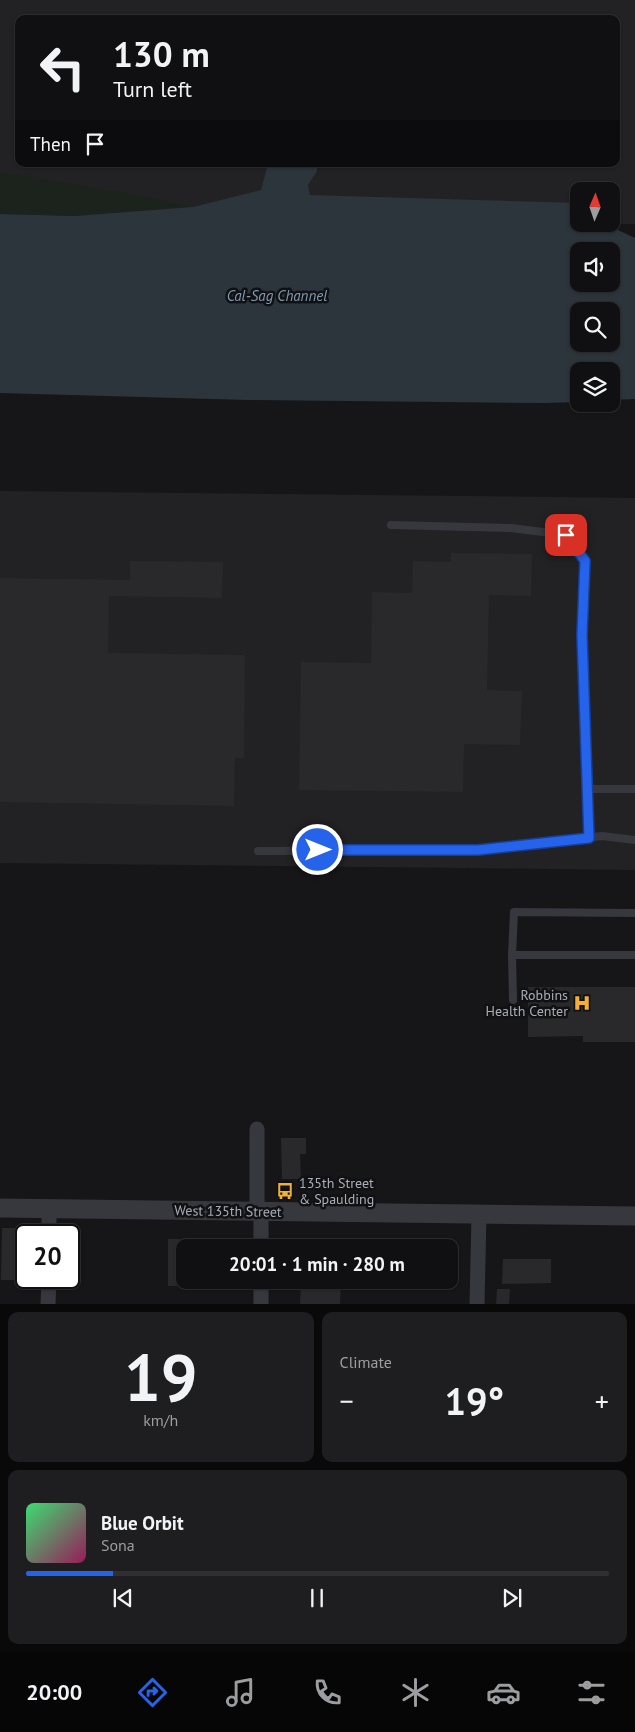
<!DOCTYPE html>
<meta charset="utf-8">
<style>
body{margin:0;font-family:"PT Sans",sans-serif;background:#1e1e20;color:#f1f3f6;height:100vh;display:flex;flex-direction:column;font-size:19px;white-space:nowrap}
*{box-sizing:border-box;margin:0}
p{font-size:16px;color:#9c9d9f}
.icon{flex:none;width:28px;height:28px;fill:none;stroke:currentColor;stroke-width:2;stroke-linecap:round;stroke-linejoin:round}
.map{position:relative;height:1304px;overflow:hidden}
.sheet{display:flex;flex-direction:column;gap:8px;padding:8px;background:#09090a;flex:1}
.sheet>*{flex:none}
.banner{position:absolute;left:15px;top:15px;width:605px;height:152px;border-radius:10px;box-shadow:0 1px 4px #0004,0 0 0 1px #303032;background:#101012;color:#f1f3f6;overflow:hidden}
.needle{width:32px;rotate:2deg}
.buttons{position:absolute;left:570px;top:182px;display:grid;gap:10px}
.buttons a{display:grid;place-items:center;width:50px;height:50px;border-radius:10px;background:#101012;box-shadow:0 1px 4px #0004,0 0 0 1px #303032;font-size:25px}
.speed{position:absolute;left:15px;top:1224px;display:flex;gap:10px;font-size:25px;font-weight:700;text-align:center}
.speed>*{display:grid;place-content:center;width:65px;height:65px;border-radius:50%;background:#101012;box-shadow:0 1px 4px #0004,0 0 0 1px #303032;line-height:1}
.speed .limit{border:2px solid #111;border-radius:8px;background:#fff;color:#111}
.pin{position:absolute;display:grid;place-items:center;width:42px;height:42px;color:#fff;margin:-21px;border-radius:10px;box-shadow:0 2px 8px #0006}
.me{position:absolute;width:55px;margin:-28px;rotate:90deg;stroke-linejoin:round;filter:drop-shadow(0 0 4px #0008)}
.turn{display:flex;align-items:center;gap:18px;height:105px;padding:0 15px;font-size:22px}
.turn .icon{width:65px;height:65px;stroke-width:2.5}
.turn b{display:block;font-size:35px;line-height:42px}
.then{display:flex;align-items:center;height:48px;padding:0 15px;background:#0003;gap:10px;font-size:19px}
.big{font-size:38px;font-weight:600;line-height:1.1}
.sheet .card{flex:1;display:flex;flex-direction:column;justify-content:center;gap:8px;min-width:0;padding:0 18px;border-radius:10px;background:#1e1e20}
.sheet .dial{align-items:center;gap:0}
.dial b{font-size:65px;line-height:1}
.song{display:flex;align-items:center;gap:15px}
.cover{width:60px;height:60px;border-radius:8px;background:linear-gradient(135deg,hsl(140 70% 55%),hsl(330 70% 35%))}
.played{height:5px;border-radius:2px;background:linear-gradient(90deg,#2563eb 15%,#303032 15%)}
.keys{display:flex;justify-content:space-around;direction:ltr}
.heat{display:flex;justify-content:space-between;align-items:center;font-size:28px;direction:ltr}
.sheet .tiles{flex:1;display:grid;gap:8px;grid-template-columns:1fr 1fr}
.card:last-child{grid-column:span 2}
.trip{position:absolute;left:176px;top:1239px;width:282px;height:50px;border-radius:10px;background:#101012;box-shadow:0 1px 4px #0004,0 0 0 1px #303032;font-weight:600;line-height:50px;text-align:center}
.tab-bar{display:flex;height:80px;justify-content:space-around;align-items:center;background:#060607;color:#9c9d9f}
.tab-bar .icon{width:35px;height:35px}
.tab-bar .active{color:#2563eb}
.tab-bar b{font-size:22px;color:#f1f3f6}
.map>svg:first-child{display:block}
.built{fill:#222225;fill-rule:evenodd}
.green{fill:#1c231d}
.water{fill:#2c353c;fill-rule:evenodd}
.building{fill:#29292c}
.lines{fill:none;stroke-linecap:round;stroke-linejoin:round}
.service{stroke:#37383d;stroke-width:8}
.minor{stroke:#37383d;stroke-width:15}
.tertiary{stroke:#37383d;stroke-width:19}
.route-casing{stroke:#184099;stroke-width:12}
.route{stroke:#2563eb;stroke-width:9}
.labels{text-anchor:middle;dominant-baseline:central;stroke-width:5;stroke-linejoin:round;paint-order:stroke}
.poi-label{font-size:14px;fill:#a8adb8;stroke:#111113;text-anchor:end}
.street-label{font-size:14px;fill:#a8adb8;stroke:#111113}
.water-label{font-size:15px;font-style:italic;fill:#7f9bb3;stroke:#111113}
</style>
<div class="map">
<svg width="635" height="1305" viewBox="0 0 635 1305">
<rect width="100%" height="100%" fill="#161618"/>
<!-- built -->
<g class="built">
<path d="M0,0H635V224H611V191H579V223L0,214ZM19,19H616V164H19Z"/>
<polygon points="0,491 635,498 635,870 0,863"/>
</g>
<!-- green -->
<polygon class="green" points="0,173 26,175 65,183 126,193 193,207 75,216 0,214"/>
<!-- water -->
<path class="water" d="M268,164H317V171L308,185L310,195L579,203V224H605L635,238V399L611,400V371H579V402L545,403L248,400L0,393V214L75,216L193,207L261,190ZM579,251H611V284H579ZM579,311H611V344H579Z"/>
<!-- building -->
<g class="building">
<polygon points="451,553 532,554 531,596 489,595 487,690 522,691 520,745 464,744 463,792 299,790 301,662 371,663 372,592 412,593 413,561 451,562"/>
<polygon points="130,561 223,562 222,598 109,596 108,653 245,655 244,758 235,758 234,806 0,802 0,578 130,580"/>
<polygon points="528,987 635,987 635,1042 583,1042 583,1036 528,1037"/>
<polygon points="281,1138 306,1138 306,1154 300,1154 301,1179 282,1179"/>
<polygon points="2,1228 22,1228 22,1280 1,1280"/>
<rect x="168" y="1239" width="12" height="47"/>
<polygon points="503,1259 551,1259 551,1283 502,1284"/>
<polygon points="301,1280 341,1280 340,1305 300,1305"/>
<polygon points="497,1289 510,1289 509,1305 496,1305"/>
</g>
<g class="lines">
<!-- service -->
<g class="service">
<polyline points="391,525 511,528 566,535 585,561 582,635 589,838"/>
<polyline points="588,789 635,789"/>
<polyline points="258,851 478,850 602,836 635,840"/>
<polyline points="512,955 635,955"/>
<polyline points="513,1000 512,955 514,912 635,913"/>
</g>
<!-- minor -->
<g class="minor">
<polyline points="257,1211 257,1129"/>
<polyline points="49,1235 49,1209"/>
<polyline points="261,1248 261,1211"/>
<polyline points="48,1305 49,1278"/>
<polyline points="261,1305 261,1280"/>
<polyline points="477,1305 479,1214"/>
</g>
<!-- tertiary -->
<polyline class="tertiary" points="0,1208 635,1216"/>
</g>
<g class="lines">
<!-- route casing -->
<g class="route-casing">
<polyline id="route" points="318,850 478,850 589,838 582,635 585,561 566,535"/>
</g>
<!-- route -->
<use href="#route" class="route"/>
</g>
<!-- icons -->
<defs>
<g id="hospital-bare" transform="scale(1.35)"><path d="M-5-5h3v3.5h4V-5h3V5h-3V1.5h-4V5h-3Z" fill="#f2b134" stroke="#111113" stroke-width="2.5" paint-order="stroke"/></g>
<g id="bus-bare" transform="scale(1.35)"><path d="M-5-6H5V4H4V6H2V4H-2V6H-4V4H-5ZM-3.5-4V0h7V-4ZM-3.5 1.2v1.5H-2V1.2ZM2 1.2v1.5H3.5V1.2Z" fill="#f2b134" stroke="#111113" stroke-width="2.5" paint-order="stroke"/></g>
</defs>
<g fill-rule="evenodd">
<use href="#hospital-bare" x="582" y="1003"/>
<use href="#bus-bare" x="285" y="1191"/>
</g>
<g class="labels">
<!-- poi labels -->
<g class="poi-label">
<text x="568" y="995">Robbins<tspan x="568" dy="16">Health Center</tspan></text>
<text x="299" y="1183" text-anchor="start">135th Street<tspan x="299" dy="16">&amp; Spaulding</tspan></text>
</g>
<!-- street labels -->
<g class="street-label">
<text transform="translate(228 1211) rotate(1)">West 135th Street</text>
</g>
<!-- water labels -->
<g class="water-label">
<text x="277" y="295">Cal-Sag Channel</text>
</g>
</g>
</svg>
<div class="buttons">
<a><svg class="needle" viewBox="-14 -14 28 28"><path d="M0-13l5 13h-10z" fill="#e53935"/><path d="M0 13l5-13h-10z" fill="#9c9d9f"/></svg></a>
<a><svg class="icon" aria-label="sound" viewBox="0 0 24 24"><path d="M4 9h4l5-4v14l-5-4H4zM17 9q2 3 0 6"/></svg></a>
<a><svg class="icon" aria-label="search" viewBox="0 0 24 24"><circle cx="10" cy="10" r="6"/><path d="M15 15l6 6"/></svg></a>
<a><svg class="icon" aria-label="layers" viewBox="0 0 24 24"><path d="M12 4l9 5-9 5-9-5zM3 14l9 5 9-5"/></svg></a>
</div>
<div class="speed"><div class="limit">20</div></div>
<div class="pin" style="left:566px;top:535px;background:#d93025"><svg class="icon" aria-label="arrive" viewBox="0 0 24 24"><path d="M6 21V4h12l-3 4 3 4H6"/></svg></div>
<svg class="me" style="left:318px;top:850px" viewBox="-20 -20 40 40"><circle r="17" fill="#2563eb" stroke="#fff" stroke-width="3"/><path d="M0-11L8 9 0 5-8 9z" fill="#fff"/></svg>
<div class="trip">20:01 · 1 min · 280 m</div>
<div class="banner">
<div class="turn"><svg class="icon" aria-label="left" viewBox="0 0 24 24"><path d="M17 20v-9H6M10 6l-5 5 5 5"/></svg><div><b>130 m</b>Turn left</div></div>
<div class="then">Then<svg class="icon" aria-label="arrive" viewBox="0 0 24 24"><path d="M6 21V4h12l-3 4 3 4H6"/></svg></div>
</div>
</div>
<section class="sheet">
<div class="tiles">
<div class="card dial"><b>19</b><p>km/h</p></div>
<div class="card"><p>Climate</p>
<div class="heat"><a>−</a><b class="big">19°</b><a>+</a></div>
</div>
<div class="card">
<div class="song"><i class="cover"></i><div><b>Blue Orbit</b><p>Sona</p></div></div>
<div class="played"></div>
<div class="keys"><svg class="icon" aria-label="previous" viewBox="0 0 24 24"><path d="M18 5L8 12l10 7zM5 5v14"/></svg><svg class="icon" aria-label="pause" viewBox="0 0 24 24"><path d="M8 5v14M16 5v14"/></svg><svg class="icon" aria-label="next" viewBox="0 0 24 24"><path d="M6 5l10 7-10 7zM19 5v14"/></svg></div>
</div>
</div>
</section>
<nav class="tab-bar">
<b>20:00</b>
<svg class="icon active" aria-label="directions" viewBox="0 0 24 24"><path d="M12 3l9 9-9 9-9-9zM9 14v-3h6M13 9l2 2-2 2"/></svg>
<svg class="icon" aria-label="music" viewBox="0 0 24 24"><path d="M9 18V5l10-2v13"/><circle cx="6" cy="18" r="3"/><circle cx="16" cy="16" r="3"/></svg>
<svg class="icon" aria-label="phone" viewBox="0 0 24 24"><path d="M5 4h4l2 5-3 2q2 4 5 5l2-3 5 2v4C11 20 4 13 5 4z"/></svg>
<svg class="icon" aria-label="climate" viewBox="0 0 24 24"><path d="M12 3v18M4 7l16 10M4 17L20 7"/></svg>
<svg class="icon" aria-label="car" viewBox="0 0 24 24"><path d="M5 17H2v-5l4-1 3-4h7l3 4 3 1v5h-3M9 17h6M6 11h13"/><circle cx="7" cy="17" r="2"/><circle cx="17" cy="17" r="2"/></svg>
<svg class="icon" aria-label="filters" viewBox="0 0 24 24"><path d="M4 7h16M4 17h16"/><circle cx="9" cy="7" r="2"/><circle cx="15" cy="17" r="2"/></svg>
</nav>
